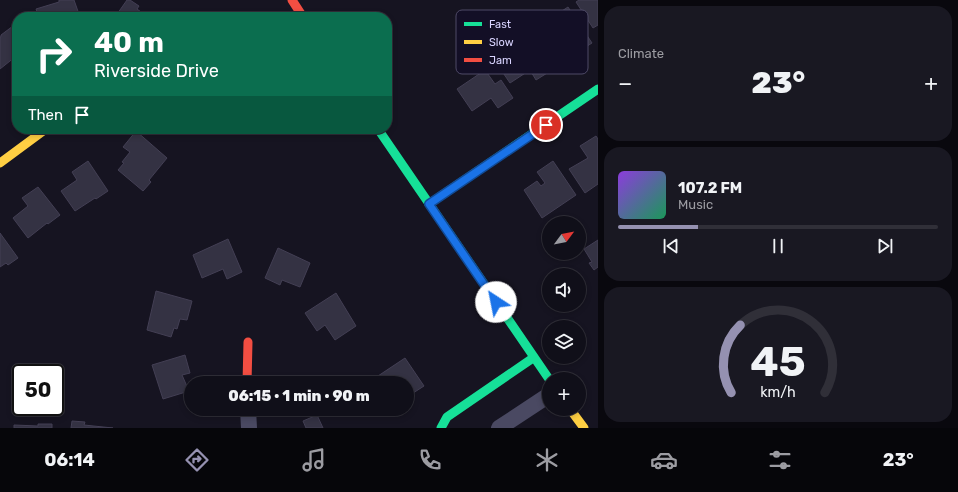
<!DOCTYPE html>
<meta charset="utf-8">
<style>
body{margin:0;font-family:Rubik,sans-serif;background:#191822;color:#f1f3f6;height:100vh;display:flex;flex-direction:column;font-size:15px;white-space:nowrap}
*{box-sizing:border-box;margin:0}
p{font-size:13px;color:#9c9ca2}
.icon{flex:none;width:22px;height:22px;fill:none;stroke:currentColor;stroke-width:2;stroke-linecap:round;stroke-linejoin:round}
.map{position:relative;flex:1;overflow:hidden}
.side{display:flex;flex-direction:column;gap:6px;padding:6px;background:#09080e;width:360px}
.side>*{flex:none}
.top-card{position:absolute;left:12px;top:12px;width:380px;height:122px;border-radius:16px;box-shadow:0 2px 6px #0003,0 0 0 1px #302f38;background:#0b6e4f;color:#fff;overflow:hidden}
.needle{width:26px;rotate:58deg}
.fabs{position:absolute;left:542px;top:216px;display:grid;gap:8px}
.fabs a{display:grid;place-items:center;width:44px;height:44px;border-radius:50%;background:#100f19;box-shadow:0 2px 6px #0003,0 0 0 1px #302f38;font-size:20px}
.speed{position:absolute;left:12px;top:364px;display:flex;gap:8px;font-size:20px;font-weight:700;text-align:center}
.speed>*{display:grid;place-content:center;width:52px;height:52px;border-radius:50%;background:#100f19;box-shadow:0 2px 6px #0003,0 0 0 1px #302f38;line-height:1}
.speed .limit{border:2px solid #111;border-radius:6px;background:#fff;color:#111}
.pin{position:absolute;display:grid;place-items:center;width:34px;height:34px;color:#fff;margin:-17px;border:2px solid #fff;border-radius:50%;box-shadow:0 1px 4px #0007}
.me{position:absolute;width:44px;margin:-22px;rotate:326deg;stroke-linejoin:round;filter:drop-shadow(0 0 3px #0008)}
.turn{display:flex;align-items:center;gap:14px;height:84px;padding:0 16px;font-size:18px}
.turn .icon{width:52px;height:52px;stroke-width:2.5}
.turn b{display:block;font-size:28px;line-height:34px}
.then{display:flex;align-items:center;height:38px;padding:0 16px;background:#0003;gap:8px;font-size:15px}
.big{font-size:30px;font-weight:800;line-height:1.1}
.side .card{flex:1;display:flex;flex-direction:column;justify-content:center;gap:6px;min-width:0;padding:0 14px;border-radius:16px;background:#191822}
.side .dial{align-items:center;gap:0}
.dial svg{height:104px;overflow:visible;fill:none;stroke:#302f38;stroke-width:7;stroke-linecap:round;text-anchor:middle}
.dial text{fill:#f1f3f6;stroke:none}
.song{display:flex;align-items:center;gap:12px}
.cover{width:48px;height:48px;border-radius:6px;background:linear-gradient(135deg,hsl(270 70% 55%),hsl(150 70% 35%))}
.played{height:4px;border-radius:2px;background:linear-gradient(90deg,#9591b1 25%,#302f38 25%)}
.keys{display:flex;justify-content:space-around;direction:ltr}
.heat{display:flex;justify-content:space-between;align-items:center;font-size:22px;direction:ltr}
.trip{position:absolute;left:184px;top:376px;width:230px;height:40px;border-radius:20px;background:#100f19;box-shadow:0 2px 6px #0003,0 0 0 1px #302f38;font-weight:800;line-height:40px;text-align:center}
.menu{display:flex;height:64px;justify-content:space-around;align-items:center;background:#06060a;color:#9c9ca2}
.menu .icon{width:28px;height:28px}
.menu .current{color:#9591b1}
.menu b{font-size:18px;color:#f1f3f6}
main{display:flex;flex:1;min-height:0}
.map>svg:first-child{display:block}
.building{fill:#343243;stroke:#433f54}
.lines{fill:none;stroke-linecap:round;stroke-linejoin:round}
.street{stroke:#4a4962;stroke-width:16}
.fast{stroke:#16e098;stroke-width:9}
.slow{stroke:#ffcf43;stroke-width:9}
.jam{stroke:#f24e42;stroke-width:9}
.route-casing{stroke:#114b97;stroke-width:10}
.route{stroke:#1a73e8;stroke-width:7}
.key{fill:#130f26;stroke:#4e4a67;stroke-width:1}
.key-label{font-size:11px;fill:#d9d4ff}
</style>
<main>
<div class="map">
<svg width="598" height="428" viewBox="0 0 598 428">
<rect width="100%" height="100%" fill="#161421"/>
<!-- building -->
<g class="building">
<polygon points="59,0 74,0 80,17 39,17 36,9 59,2"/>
<polygon points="127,0 130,0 139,6 137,9 148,17 115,17"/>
<polygon points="579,0 598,0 598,25 593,28 576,2"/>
<polygon points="568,7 592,43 576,53 570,43 550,56 533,30"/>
<polygon points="13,26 17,31 17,60 15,57 0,69 0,38 1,36 1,35"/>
<polygon points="528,35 552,70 536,80 530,70 510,83 493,58"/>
<polygon points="485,70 495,84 501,80 513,98 498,108 491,98 472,111 457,89"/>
<polygon points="136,131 167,158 149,180 151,182 143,191 118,170 124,163 122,162 130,152 123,147"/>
<polygon points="596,136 598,139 598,184 585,193 569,169 588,158 580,146"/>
<polygon points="88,161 108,191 96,199 95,198 75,211 61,191 77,180 72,172"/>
<polygon points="553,161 576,195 542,218 524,190 537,181 541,186 545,183 537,172"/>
<polygon points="38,187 60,215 48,224 47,223 28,238 13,218 28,206 22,198"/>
<polygon points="0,233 18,258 8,265 6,263 0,267"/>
<polygon points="228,239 242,272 227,279 223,269 202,278 193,255"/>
<polygon points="598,240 598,267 594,270 589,263 592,262 584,249"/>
<polygon points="278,248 310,263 300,287 282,280 280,285 265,278"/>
<polygon points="156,291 192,301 187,320 180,319 177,329 174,328 171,337 147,330"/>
<polygon points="336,293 356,326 335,340 325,325 317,331 305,313"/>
<polygon points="185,355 190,373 182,375 189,391 163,399 152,365"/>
<polygon points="405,358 424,386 410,395 407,390 407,383 379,383 375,378"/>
<polygon points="317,415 323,428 306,428 303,421"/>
<polygon points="72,421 85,422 84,425 113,428 71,428"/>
<polygon points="38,424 52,424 52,428 14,428 14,425 38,426"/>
</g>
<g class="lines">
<!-- street -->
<g class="street">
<polyline points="248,409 249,428"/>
<polyline points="499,428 549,395"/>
</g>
<!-- fast -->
<g class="fast">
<polyline points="378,129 549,379"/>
<polyline points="429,204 598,89"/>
<polyline points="441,428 447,417 533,358"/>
</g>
<!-- slow -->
<g class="slow">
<polyline points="0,163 46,129"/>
<polyline points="570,409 584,428"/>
</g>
<!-- jam -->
<g class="jam">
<polyline points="292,0 303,17"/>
<polyline points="247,383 248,342"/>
</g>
</g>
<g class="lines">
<!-- route casing -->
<g class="route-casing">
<polyline id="route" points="496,302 429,204 546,125"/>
</g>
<!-- route -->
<use href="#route" class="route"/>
</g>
<!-- legend -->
<rect x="456" y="10" width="132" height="64" rx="6" class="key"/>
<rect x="464" y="22" width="18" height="4" fill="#16e098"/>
<rect x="464" y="40" width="18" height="4" fill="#ffcf43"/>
<rect x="464" y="58" width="18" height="4" fill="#f24e42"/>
<g class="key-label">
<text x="489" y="28">Fast</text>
<text x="489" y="46">Slow</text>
<text x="489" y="64">Jam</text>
</g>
</svg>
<div class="fabs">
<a><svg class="needle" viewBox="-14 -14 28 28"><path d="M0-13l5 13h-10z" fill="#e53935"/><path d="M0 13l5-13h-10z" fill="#9c9ca2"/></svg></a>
<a><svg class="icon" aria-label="sound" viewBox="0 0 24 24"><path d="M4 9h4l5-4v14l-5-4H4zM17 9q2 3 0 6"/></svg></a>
<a><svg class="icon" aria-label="layers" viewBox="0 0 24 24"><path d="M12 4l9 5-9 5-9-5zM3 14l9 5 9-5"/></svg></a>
<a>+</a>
</div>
<div class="speed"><div class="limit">50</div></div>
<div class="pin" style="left:546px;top:125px;background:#d93025"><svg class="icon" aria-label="arrive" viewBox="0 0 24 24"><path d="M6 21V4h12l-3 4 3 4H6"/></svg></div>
<svg class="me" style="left:496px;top:302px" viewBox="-20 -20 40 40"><circle r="19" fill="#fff"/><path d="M0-13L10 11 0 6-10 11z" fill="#1a73e8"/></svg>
<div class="trip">06:15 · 1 min · 90 m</div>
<div class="top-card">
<div class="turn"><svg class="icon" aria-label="right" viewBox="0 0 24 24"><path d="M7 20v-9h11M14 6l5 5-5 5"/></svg><div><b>40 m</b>Riverside Drive</div></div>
<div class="then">Then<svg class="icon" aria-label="arrive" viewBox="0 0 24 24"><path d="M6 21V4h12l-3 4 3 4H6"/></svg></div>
</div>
</div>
<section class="side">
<div class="card"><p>Climate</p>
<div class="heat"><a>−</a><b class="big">23°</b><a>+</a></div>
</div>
<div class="card">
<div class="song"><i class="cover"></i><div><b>107.2 FM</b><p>Music</p></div></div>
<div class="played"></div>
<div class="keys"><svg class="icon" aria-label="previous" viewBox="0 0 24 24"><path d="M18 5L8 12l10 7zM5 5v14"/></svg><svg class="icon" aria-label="pause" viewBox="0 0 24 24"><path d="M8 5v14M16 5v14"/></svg><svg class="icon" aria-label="next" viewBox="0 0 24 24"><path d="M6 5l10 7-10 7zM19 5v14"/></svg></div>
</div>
<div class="card dial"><svg viewBox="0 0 100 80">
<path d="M14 69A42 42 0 1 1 86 69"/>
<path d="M14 69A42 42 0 0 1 21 17" stroke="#9591b1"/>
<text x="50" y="56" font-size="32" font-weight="700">45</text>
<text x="50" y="72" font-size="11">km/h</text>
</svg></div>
</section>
</main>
<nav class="menu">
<b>06:14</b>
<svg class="icon current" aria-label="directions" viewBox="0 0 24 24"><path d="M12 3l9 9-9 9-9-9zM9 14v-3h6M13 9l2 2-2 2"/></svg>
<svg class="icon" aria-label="music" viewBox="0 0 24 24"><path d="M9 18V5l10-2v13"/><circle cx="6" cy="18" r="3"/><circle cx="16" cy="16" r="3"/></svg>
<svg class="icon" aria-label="phone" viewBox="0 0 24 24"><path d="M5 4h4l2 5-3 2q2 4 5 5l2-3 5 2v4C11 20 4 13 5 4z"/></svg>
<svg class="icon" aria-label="climate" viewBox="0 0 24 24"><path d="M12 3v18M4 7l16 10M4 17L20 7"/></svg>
<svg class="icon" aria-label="car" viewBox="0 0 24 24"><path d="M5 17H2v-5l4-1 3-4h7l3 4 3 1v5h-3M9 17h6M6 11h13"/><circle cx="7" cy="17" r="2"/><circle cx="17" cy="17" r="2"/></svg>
<svg class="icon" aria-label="filters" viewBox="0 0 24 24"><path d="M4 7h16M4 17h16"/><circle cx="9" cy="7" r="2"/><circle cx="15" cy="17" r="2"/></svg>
<b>23°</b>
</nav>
